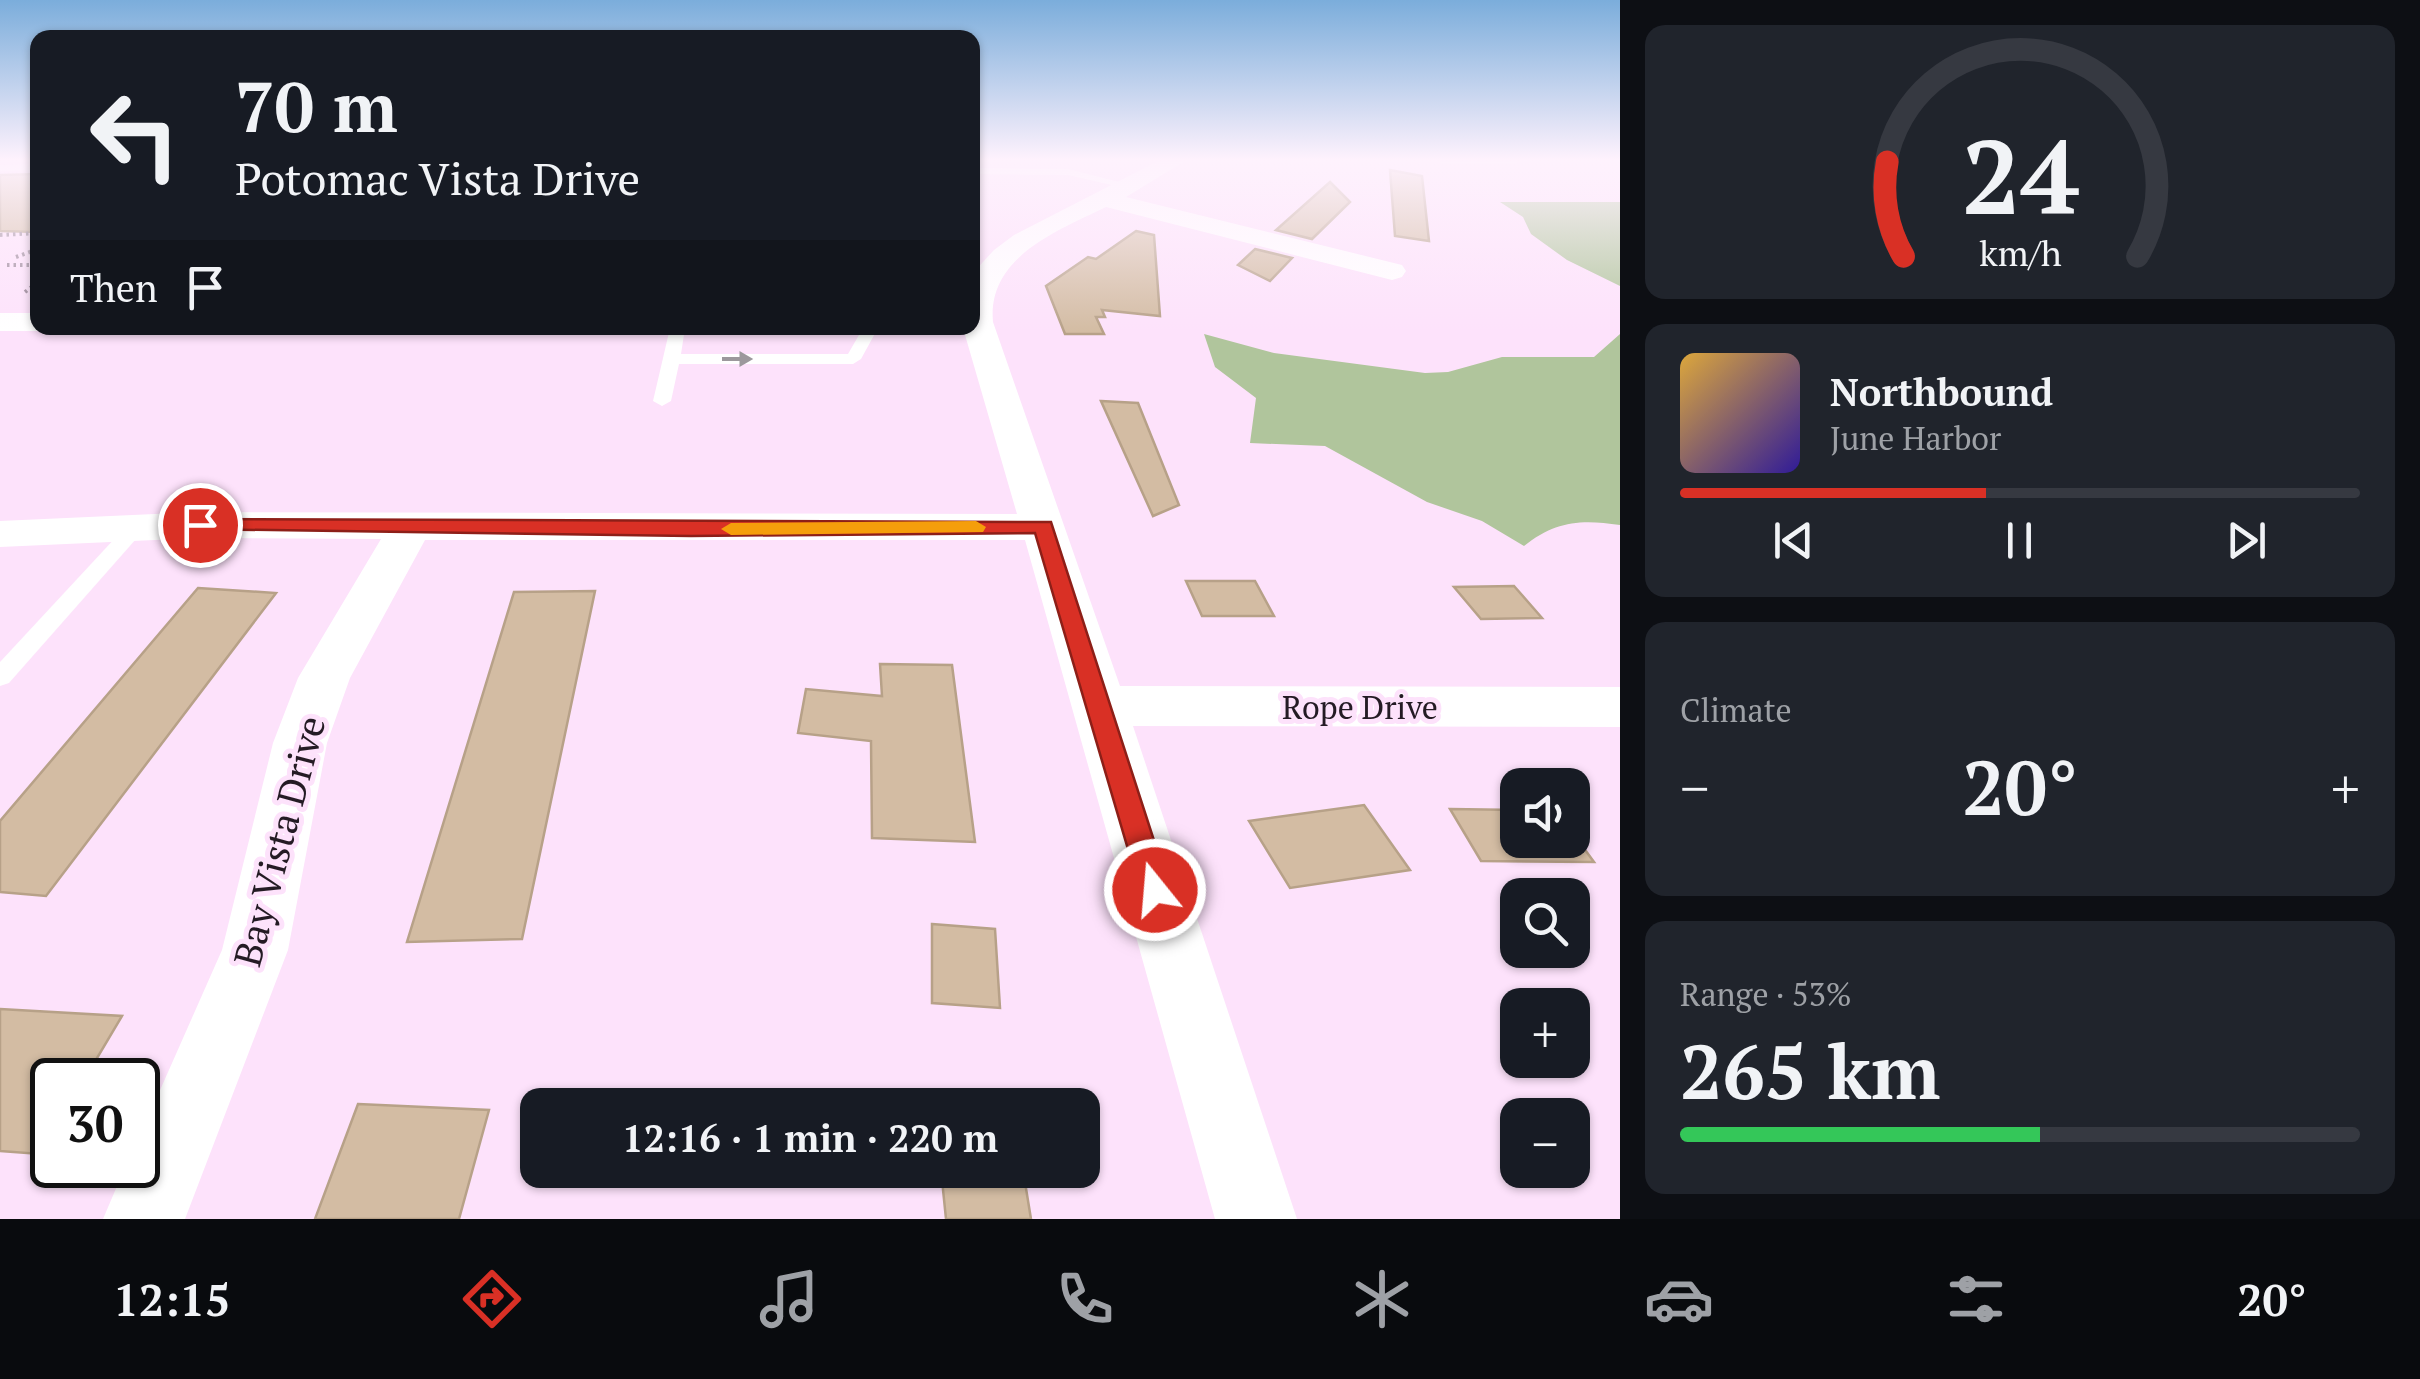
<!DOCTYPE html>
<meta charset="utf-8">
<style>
body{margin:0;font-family:"PT Serif",serif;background:#20242c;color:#f1f3f6;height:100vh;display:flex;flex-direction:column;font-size:38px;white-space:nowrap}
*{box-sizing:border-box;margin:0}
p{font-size:32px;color:#9ea1a6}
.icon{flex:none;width:55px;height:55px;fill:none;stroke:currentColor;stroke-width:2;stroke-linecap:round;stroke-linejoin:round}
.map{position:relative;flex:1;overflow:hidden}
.drawer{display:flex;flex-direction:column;gap:25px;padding:25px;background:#0d0f14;width:800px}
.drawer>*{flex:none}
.hud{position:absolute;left:30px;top:30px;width:950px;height:305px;border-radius:20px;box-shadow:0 2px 8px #0004;background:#171b24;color:#f1f3f6;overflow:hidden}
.tools{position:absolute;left:1500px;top:768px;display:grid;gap:20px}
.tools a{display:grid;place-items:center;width:90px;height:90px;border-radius:20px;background:#171b24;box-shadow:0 2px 8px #0004;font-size:50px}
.speed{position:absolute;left:30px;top:1058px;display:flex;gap:20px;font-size:50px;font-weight:700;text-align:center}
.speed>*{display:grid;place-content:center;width:130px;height:130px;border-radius:50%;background:#171b24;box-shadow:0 2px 8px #0004;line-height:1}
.speed .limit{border:5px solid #111;border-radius:15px;background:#fff;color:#111}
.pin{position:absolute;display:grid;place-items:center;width:85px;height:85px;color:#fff;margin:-42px;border:5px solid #fff;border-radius:50%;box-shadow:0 2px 10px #0007}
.me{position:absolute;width:110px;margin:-55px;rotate:343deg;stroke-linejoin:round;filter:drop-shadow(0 0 8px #0008)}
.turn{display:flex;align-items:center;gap:35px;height:210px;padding:0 40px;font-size:45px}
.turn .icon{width:130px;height:130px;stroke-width:2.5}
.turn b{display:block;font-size:70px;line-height:85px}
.then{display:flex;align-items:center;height:95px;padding:0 40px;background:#0003;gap:20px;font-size:38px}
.big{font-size:75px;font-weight:700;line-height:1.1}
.drawer .card{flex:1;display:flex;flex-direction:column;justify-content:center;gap:15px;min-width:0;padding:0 35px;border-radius:20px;background:#20242c}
.drawer .dial{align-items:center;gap:0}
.dial svg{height:260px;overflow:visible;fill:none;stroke:#363941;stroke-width:7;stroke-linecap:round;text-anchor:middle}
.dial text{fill:#f1f3f6;stroke:none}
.song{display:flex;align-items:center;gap:30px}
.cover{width:120px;height:120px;border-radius:15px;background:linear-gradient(135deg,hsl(40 70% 55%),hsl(250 70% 35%))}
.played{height:10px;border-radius:5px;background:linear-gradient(90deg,#d93025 45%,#363941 45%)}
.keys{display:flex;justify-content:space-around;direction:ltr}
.heat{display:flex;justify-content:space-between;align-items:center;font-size:55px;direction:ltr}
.charge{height:15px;border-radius:8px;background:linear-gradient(90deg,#34c759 53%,#363941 0)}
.trip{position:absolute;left:520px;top:1088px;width:580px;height:100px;border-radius:20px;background:#171b24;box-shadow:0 2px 8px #0004;font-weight:700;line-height:100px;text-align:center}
.tab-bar{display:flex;height:160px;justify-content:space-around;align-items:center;background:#090b0e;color:#9ea1a6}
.tab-bar .icon{width:70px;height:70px}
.tab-bar .current{color:#d93025}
.tab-bar b{font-size:45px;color:#f1f3f6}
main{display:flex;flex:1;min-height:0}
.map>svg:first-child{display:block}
.green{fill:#b0c59c}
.building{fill:#d3bca3;stroke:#b7a188;stroke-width:2.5}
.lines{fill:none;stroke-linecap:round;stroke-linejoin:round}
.path{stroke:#988597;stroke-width:4;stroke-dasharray:2.5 4;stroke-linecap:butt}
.lane{fill:#fff;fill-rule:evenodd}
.street{fill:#fff;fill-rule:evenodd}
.oneway{fill:#9c989c}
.route{fill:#d93025;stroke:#8d1f18;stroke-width:2.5}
.slow{fill:#f59e0b}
.labels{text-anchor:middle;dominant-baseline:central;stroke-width:10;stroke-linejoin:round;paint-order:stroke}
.street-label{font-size:32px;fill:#241b24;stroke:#fde2fb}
.near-street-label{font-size:38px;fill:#241b24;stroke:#fde2fb}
</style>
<main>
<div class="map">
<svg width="1620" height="1219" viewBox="0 0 1620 1219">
<rect width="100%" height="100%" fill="#fde2fb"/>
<!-- green -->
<g class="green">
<polygon points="1500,202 1620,202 1620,286 1567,260 1531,234 1523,217"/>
<path d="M1204,334L1274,353L1425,373L1448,372L1502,357H1594L1620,334V525C1581,519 1555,521 1524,546L1482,521L1427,502L1325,446L1250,443L1256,398L1215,367Z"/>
</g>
<!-- building -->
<g class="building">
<polygon points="1390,170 1422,176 1429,241 1395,236"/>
<polygon points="38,174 38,232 0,231 0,175"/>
<polygon points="1330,182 1350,202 1312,239 1276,230"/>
<polygon points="1136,231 1154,235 1160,316 1102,310 1105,317 1096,317 1104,334 1065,334 1046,286 1088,257 1096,259"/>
<polygon points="1255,249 1292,258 1270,281 1238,265"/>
<polygon points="1101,401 1138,403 1179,505 1153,516"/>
<polygon points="1186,581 1255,581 1274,616 1202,616"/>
<polygon points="1514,586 1542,618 1481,619 1454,587"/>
<polygon points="198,588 276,593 46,896 0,892 0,821"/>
<polygon points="595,591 522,939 407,942 514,592"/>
<polygon points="880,664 952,665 975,842 872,838 871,741 798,733 806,689 882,696"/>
<polygon points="1364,805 1410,870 1290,888 1249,821"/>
<polygon points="1450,809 1518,810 1518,840 1572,840 1572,832 1594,862 1481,861"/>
<polygon points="932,924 995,929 1000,1008 932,1003"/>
<polygon points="0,1009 122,1016 84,1080 52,1080 52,1133 40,1154 0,1151"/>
<polygon points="358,1104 489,1110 459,1219 315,1219"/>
<polygon points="941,1170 1023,1170 1031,1219 946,1219"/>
</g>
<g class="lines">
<!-- path -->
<g class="path">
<polyline points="0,235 38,233"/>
<polyline points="16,257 38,249"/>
<polyline points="7,265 38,265"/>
<polyline points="25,292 38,282"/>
</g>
<!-- lane -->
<g class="lane">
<polygon points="1438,161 1520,161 1515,164 1443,164"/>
<polygon points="38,164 38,170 0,171 0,165"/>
<polygon points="972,168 1068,169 1135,186 1129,189 1068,175 972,174"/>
<polygon points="670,328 685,328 681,354 848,354 863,328 878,328 861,359 853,364 679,364 671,401 662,406 653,401"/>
<polygon points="137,520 147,526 144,530 9,683 0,686 0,662 130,522"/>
</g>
<!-- street -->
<g class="street">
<path d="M1158,161H1185L1126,197L1402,265L1406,271L1402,277L1392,280L1106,207C1057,231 987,257 993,322L1120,686L1620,687V727L1133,726L1297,1219H1215L1025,540H425L350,678L327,743L288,950L185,1219H103L126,1165H138V1140L222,950L273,743L298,678L381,539L199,538L0,547V521L199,512L1017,514L963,328H972V274L994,250L1014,235Z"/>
<polygon points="0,313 38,313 38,328 50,328 38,331 0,331"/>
</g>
</g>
<!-- one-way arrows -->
<defs><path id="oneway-solid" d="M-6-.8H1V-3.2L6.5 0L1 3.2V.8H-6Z" transform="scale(2.5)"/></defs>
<use class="oneway" href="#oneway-solid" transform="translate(737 359)"/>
<!-- sky -->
<linearGradient id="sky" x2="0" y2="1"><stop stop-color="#7baddb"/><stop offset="0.48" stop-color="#fef2fd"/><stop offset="1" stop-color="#fef2fd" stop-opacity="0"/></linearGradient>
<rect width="1620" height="332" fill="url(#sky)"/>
<!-- route -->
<polygon class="route" points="200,519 1051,522 1170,890 1166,899 1155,903 1145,899 1140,890 1035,533 691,536 192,529 189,525 192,520"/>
<!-- slow -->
<polygon class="slow" points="976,521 986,527 983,532 731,535 721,529 731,523"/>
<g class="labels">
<!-- street labels -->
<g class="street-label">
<text x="1360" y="707">Rope Drive</text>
</g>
<!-- near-street labels -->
<g class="near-street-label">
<text transform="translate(279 841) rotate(-75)">Bay Vista Drive</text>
</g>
</g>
</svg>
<div class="tools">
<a><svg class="icon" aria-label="sound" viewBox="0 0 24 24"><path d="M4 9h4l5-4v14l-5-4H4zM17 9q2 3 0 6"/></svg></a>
<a><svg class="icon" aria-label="search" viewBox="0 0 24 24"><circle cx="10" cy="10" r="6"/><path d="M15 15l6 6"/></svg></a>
<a>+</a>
<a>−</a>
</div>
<div class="speed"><div class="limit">30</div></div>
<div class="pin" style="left:200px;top:525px;background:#d93025"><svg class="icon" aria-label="arrive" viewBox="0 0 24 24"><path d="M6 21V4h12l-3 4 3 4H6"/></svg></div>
<svg class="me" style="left:1155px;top:890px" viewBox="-20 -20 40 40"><circle r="17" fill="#d93025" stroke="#fff" stroke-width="3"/><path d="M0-11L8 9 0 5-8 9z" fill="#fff"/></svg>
<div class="trip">12:16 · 1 min · 220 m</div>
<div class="hud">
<div class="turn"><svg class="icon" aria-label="left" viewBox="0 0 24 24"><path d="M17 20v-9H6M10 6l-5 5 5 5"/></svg><div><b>70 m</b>Potomac Vista Drive</div></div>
<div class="then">Then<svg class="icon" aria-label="arrive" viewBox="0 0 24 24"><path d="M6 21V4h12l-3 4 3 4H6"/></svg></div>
</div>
</div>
<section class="drawer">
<div class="card dial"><svg viewBox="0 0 100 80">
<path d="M14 69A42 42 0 1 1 86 69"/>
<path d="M14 69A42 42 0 0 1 9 40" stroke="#d93025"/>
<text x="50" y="56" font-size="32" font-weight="700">24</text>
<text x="50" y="72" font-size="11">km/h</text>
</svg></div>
<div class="card">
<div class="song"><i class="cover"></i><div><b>Northbound</b><p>June Harbor</p></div></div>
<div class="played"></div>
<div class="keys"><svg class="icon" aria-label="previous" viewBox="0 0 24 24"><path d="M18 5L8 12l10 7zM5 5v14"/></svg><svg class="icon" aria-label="pause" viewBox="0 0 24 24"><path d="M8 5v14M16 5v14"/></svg><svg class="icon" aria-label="next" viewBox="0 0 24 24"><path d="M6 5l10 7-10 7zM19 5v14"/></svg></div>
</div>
<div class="card"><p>Climate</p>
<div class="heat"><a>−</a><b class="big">20°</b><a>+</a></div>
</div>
<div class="card"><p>Range · 53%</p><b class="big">265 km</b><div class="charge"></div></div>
</section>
</main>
<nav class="tab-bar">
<b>12:15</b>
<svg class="icon current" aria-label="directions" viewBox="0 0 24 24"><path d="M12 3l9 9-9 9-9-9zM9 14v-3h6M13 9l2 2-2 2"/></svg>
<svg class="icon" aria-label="music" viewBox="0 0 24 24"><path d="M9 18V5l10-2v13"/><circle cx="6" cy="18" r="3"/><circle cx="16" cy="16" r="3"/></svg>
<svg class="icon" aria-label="phone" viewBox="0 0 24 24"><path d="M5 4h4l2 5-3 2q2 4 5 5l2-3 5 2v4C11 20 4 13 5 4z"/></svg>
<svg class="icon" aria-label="climate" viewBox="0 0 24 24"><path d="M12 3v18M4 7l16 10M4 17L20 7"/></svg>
<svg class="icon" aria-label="car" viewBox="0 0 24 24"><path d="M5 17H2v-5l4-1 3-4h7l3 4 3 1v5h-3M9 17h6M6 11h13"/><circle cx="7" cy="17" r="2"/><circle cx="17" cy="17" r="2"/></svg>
<svg class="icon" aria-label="filters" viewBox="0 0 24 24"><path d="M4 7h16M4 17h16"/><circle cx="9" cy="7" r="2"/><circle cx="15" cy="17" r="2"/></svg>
<b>20°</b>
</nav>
